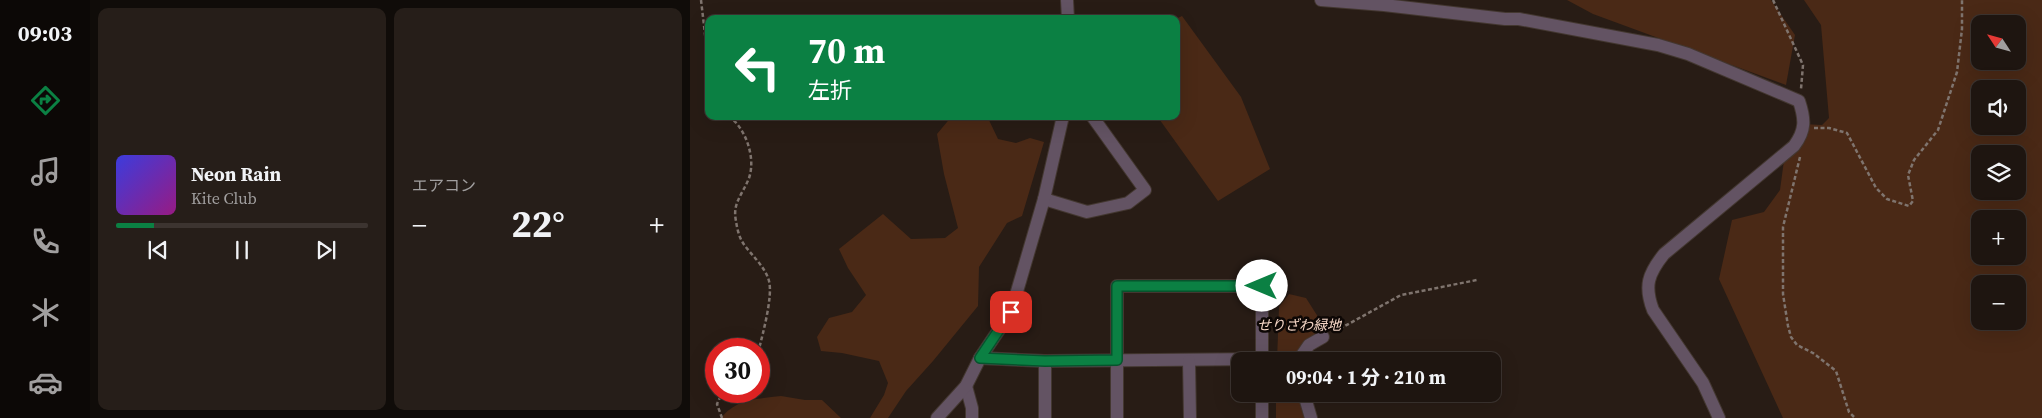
<!DOCTYPE html>
<html lang="ja">
<meta charset="utf-8">
<style>
body{margin:0;font-family:"Source Serif 4","Noto Sans JP",serif;background:#261e19;color:#f1f3f6;height:100vh;display:flex;flex-direction:column;font-size:19px;white-space:nowrap}
*{box-sizing:border-box;margin:0}
p{font-size:16px;color:#a19f9f}
.icon{flex:none;width:28px;height:28px;fill:none;stroke:currentColor;stroke-width:2;stroke-linecap:round;stroke-linejoin:round}
.map{position:relative;flex:1;overflow:hidden}
.sheet{display:flex;flex-direction:column;gap:8px;padding:8px;background:#100c09;width:600px}
.sheet>*{flex:none}
.hud{position:absolute;left:15px;top:15px;width:475px;height:105px;border-radius:10px;box-shadow:0 5px 20px #0002,0 0 0 1px #3c3430;background:#0b8043;color:#fff;overflow:hidden}
.needle{width:32px;rotate:306deg}
.fabs{position:absolute;left:1281px;top:15px;display:grid;gap:10px}
.fabs a{display:grid;place-items:center;width:55px;height:55px;border-radius:10px;background:#1e1510;box-shadow:0 5px 20px #0002,0 0 0 1px #3c3430;font-size:25px}
.speed{position:absolute;left:15px;top:338px;display:flex;gap:10px;font-size:25px;font-weight:700;text-align:center}
.speed>*{display:grid;place-content:center;width:65px;height:65px;border-radius:50%;background:#1e1510;box-shadow:0 5px 20px #0002,0 0 0 1px #3c3430;line-height:1}
.speed .limit{border:8px solid #d22;background:#fff;color:#111}
.pin{position:absolute;display:grid;place-items:center;width:42px;height:42px;color:#fff;margin:-21px;border-radius:10px;box-shadow:0 2px 8px #0006}
.me{position:absolute;width:55px;margin:-28px;rotate:270deg;stroke-linejoin:round;filter:drop-shadow(0 0 4px #0008)}
.turn{display:flex;align-items:center;gap:18px;height:105px;padding:0 20px;font-size:22px}
.turn .icon{width:65px;height:65px;stroke-width:2.5}
.turn b{display:block;font-size:35px;line-height:42px}
.big{font-size:38px;font-weight:700;line-height:1.1}
.sheet .widget{flex:1;display:flex;flex-direction:column;justify-content:center;gap:8px;min-width:0;padding:0 18px;border-radius:10px;background:#261e19}
.song{display:flex;align-items:center;gap:15px}
.cover{width:60px;height:60px;border-radius:8px;background:linear-gradient(135deg,hsl(240 70% 55%),hsl(310 70% 35%))}
.played{height:5px;border-radius:2px;background:linear-gradient(90deg,#0b8043 15%,#3c3430 15%)}
.keys{display:flex;justify-content:space-around;direction:ltr}
.heat{display:flex;justify-content:space-between;align-items:center;font-size:28px;direction:ltr}
.sheet .tiles{flex:1;display:grid;gap:8px;grid-template-columns:repeat(2,1fr)}
.trip{position:absolute;left:541px;top:352px;width:270px;height:50px;border-radius:10px;background:#1e1510;box-shadow:0 5px 20px #0002,0 0 0 1px #3c3430;font-weight:700;line-height:50px;text-align:center}
main{display:flex;flex:1;min-height:0}
.menu{display:flex;flex-direction:column;width:90px;justify-content:space-around;align-items:center;background:#0c0806;color:#a19f9f}
.menu .icon{width:35px;height:35px}
.menu .selected{color:#0b8043}
.menu b{font-size:22px;color:#f1f3f6}
.map>svg:first-child{display:block}
.green{fill:#4a2916;fill-rule:evenodd}
.lines{fill:none;stroke-linecap:round;stroke-linejoin:round}
.minor-casing{stroke:#433730;stroke-width:14}
.path{stroke:#7f746e;stroke-width:2.5;stroke-dasharray:4 2.5;stroke-linecap:butt}
.minor{stroke:#635363;stroke-width:12}
.route-casing{stroke:#07532c;stroke-width:12}
.route{stroke:#0b8043;stroke-width:9}
.labels{text-anchor:middle;dominant-baseline:central;stroke-width:5;stroke-linejoin:round;paint-order:stroke}
.park-label{font-size:14px;font-style:italic;fill:#f4d5c5;stroke:#0d0705}
</style>
<main>
<nav class="menu">
<b>09:03</b>
<svg class="icon selected" aria-label="directions" viewBox="0 0 24 24"><path d="M12 3l9 9-9 9-9-9zM9 14v-3h6M13 9l2 2-2 2"/></svg>
<svg class="icon" aria-label="music" viewBox="0 0 24 24"><path d="M9 18V5l10-2v13"/><circle cx="6" cy="18" r="3"/><circle cx="16" cy="16" r="3"/></svg>
<svg class="icon" aria-label="phone" viewBox="0 0 24 24"><path d="M5 4h4l2 5-3 2q2 4 5 5l2-3 5 2v4C11 20 4 13 5 4z"/></svg>
<svg class="icon" aria-label="climate" viewBox="0 0 24 24"><path d="M12 3v18M4 7l16 10M4 17L20 7"/></svg>
<svg class="icon" aria-label="car" viewBox="0 0 24 24"><path d="M5 17H2v-5l4-1 3-4h7l3 4 3 1v5h-3M9 17h6M6 11h13"/><circle cx="7" cy="17" r="2"/><circle cx="17" cy="17" r="2"/></svg>
</nav>
<section class="sheet">
<div class="tiles">
<div class="widget">
<div class="song"><i class="cover"></i><div><b>Neon Rain</b><p>Kite Club</p></div></div>
<div class="played"></div>
<div class="keys"><svg class="icon" aria-label="previous" viewBox="0 0 24 24"><path d="M18 5L8 12l10 7zM5 5v14"/></svg><svg class="icon" aria-label="pause" viewBox="0 0 24 24"><path d="M8 5v14M16 5v14"/></svg><svg class="icon" aria-label="next" viewBox="0 0 24 24"><path d="M6 5l10 7-10 7zM19 5v14"/></svg></div>
</div>
<div class="widget"><p>エアコン</p>
<div class="heat"><a>−</a><b class="big">22°</b><a>+</a></div>
</div>
</div>
</section>
<div class="map">
<svg width="1352" height="418" viewBox="0 0 1352 418">
<rect width="100%" height="100%" fill="#281c15"/>
<!-- green -->
<g class="green">
<polygon points="877,0 1081,0 1105,35 1096,85 903,14"/>
<path d="M1114,0H1352V418H1093L1029,279L1042,220L1074,212L1090,190L1095,153L1112,124L1132,125L1139,118L1131,25ZM1290,24H1328V61H1290ZM1290,89H1328V126H1290ZM1290,154H1328V191H1290ZM1290,219H1328V256H1290ZM1290,284H1328V321H1290Z"/>
<polygon points="492,16 551,97 580,169 528,201 467,116 486,116 486,19"/>
<polygon points="262,116 297,116 308,139 326,143 340,138 354,142 332,216 317,223 289,267 288,306 243,361 216,391 198,418 180,418 194,395 198,383 189,361 152,353 131,351 127,337 139,318 162,312 176,295 158,268 149,249 193,214 221,239 255,238 268,228 254,174 247,134"/>
<polygon points="599,294 616,298 637,331 620,341 606,361 587,361 589,307"/>
<polygon points="586,394 610,394 616,418 586,418"/>
<path d="M91,396L115,400H132L151,418H31C47,398 68,399 91,396Z"/>
</g>
<g class="lines">
<!-- minor casing -->
<g class="minor-casing">
<g id="minor">
<polyline points="377,0 378,19"/>
<path d="M631,0L694,5L815,19H829L968,45L998,54L1109,101C1115,119 1116,130 1104,146L974,254C958,274 954,286 963,310L1013,383L1029,418"/>
<polyline points="354,199 397,212 438,203 455,190 402,116"/>
<polyline points="290,358 355,361 572,359"/>
<polyline points="499,361 500,418"/>
<polyline points="608,361 619,345 633,337"/>
<polyline points="276,386 282,408 282,418"/>
<polyline points="614,394 621,418"/>
<polyline points="247,418 276,386 290,358 321,312 354,199 373,116"/>
<polyline points="355,418 355,361"/>
<polyline points="427,418 427,286 572,286 572,361"/>
<polyline points="572,418 572,394"/>
</g>
</g>
<!-- path -->
<g class="path">
<polyline points="11,0 19,68"/>
<polyline points="1083,0 1113,65 1111,89"/>
<path d="M39,116C56,129 66,158 59,178C53,194 42,203 46,221C47,228 49,237 53,243C61,255 75,266 79,281C83,296 73,333 69,349"/>
<polyline points="1124,128 1139,128 1157,133 1186,188 1197,199 1219,206 1223,201 1218,175 1224,160 1248,130 1267,72 1272,29 1272,0"/>
<polyline points="1110,157 1093,227 1093,294 1098,326 1101,337 1107,345 1123,353 1146,371 1159,412 1165,418"/>
<polyline points="644,332 711,295 787,280"/>
<polyline points="32,418 27,404 33,391"/>
</g>
<!-- minor -->
<use href="#minor" class="minor"/>
</g>
<g class="lines">
<!-- route casing -->
<g class="route-casing">
<polyline id="route" points="321,312 290,358 355,361 427,360 427,286 572,286"/>
</g>
<!-- route -->
<use href="#route" class="route"/>
</g>
<g class="labels">
<!-- park labels -->
<g class="park-label">
<text x="609" y="325">せりざわ緑地</text>
</g>
</g>
</svg>
<div class="fabs">
<a><svg class="needle" viewBox="-14 -14 28 28"><path d="M0-13l5 13h-10z" fill="#e53935"/><path d="M0 13l5-13h-10z" fill="#a19f9f"/></svg></a>
<a><svg class="icon" aria-label="sound" viewBox="0 0 24 24"><path d="M4 9h4l5-4v14l-5-4H4zM17 9q2 3 0 6"/></svg></a>
<a><svg class="icon" aria-label="layers" viewBox="0 0 24 24"><path d="M12 4l9 5-9 5-9-5zM3 14l9 5 9-5"/></svg></a>
<a>+</a>
<a>−</a>
</div>
<div class="speed"><div class="limit">30</div></div>
<div class="pin" style="left:321px;top:312px;background:#d93025"><svg class="icon" aria-label="arrive" viewBox="0 0 24 24"><path d="M6 21V4h12l-3 4 3 4H6"/></svg></div>
<svg class="me" style="left:572px;top:286px" viewBox="-20 -20 40 40"><circle r="19" fill="#fff"/><path d="M0-13L10 11 0 6-10 11z" fill="#0b8043"/></svg>
<div class="trip">09:04 · 1 分 · 210 m</div>
<div class="hud">
<div class="turn"><svg class="icon" aria-label="left" viewBox="0 0 24 24"><path d="M17 20v-9H6M10 6l-5 5 5 5"/></svg><div><b>70 m</b>左折</div></div>
</div>
</div>
</main>
